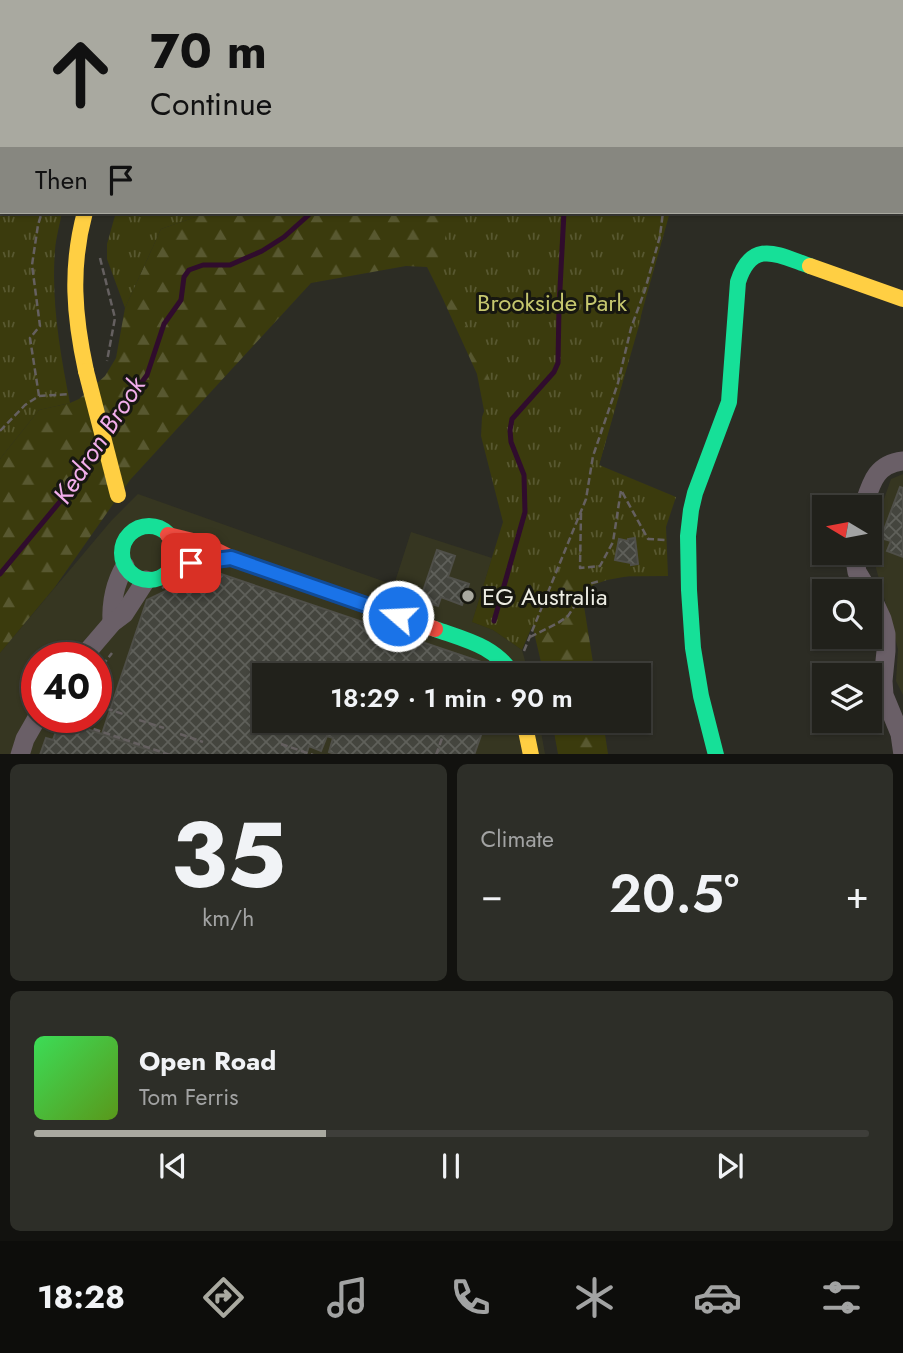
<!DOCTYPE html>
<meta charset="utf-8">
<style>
body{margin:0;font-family:Jost,sans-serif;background:#2d2e28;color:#f1f3f6;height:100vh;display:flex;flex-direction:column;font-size:26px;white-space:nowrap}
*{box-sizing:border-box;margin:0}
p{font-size:23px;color:#a2a3a3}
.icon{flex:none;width:38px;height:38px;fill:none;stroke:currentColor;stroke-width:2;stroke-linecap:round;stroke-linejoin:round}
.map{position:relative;height:754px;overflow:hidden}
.details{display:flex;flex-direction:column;gap:10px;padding:10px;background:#12120f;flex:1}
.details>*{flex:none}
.guide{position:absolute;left:0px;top:0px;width:903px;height:214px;box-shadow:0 2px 5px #0004,0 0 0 2px #3e3e3a;background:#a9a9a0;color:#111;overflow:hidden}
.needle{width:46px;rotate:280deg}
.tools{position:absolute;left:812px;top:495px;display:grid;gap:14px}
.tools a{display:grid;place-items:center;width:70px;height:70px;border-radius:0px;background:#21211b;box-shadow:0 2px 5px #0004,0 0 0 2px #3e3e3a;font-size:35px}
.speed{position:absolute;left:21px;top:642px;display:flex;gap:14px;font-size:35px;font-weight:700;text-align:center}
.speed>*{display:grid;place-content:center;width:91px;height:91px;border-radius:50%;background:#21211b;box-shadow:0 2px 5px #0004,0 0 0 2px #3e3e3a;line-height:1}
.speed .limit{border:10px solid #d22;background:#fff;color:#111}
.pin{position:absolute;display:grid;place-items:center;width:60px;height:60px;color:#fff;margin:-30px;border-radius:14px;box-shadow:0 4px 10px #0006}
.me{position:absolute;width:77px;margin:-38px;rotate:289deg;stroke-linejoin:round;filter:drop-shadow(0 0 5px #0008)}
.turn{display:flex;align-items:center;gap:24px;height:147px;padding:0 35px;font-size:32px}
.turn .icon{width:91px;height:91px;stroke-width:2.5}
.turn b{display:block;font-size:49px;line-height:60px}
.then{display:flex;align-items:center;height:66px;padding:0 35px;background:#0003;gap:14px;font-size:26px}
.big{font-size:52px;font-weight:600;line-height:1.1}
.details .tile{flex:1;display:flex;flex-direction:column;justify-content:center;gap:10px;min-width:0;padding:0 24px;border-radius:10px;background:#2d2e28}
.details .dial{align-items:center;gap:0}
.dial b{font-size:91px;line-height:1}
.song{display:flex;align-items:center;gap:21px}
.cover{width:84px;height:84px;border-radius:10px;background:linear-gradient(135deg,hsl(130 70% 55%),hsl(90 70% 35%))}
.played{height:7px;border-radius:4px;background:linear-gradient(90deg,#a9a9a0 35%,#3e3e3a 35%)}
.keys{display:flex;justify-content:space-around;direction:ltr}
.heat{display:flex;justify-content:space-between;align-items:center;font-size:38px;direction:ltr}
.details .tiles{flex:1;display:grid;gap:10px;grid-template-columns:1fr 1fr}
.tile:last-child{grid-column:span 2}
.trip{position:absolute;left:252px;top:663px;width:399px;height:70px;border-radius:0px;background:#21211b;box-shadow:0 2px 5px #0004,0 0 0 2px #3e3e3a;font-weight:600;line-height:70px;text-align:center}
.menu{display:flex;height:112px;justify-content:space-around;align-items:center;background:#0d0d0b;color:#a2a3a3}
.menu .icon{width:49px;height:49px}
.menu .current{color:#a9a9a0}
.menu b{font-size:32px;color:#f1f3f6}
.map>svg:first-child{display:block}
.built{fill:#363621;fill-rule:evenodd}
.forest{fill:url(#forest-firs)}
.park{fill:url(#park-tufts)}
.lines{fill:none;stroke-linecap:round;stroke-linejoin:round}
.stream{stroke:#300c2d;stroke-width:5}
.building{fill:url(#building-cross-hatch);stroke:#4f4f49;stroke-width:2}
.path{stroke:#656060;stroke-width:2.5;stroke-dasharray:7 3.5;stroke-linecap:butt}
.street{stroke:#6a5f67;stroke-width:19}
.fast{stroke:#16e098;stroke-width:16}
.slow{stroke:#ffcf43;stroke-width:16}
.jam{stroke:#f24e42;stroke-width:16}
.slow-bridge{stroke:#ffcf43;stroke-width:16}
.route-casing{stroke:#114b97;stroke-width:18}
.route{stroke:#1a73e8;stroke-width:12}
.poi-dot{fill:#a9a9a0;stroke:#171710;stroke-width:2.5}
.labels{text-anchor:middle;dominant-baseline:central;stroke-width:6;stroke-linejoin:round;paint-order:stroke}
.park-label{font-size:24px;fill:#c6c76e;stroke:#171710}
.poi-label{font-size:24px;fill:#edede3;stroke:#171710;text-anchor:start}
.water-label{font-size:26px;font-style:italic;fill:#f2aeec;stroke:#171710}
</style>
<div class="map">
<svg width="903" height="755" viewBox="0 0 903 755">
<defs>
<pattern id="forest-firs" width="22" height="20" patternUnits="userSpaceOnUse" patternTransform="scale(1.75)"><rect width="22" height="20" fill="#3b3b0d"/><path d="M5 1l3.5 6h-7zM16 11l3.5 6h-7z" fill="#585830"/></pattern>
<pattern id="park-tufts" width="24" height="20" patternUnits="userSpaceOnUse" patternTransform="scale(1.75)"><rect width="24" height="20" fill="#3b3b0d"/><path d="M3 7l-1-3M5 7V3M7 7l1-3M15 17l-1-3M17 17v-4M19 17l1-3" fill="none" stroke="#585830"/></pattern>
<pattern id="building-cross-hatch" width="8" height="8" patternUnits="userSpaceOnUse" patternTransform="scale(1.75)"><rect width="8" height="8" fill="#44453e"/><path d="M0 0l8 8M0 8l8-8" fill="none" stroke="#5f605a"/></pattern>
</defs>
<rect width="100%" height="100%" fill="#2c2c24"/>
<!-- built -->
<g class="built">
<polygon points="903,474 903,695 896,681 898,649 870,546 870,539 891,479"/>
<path d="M138,494L394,585L411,532L492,558L472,622L493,630L522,650L529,675L264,676V721H539L545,754L0,755V653L111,521ZM37,658H96V718H37Z"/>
</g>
<!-- forest -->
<g class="forest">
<polygon points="210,212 657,212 640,322 599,465 638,484 640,574 607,580 593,585 583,600 595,675 544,675 494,462 477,374 442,297 427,267 406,266 311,283 130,480 55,587 0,653 0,459 39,410 70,403 79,399 105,376 116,358 125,308 161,229"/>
<polygon points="552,721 603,721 608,754 558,754"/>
</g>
<!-- park -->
<g class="park">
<path d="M0,0H41L46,2H2V212H62C60,224 56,237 55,250C51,301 60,353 70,403L39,410L0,459Z"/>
<polygon points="116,212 210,212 161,229 125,308 107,259 107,244"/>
<polygon points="454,212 670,212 599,465 676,497 666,527 668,576 553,577 522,650 493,630 472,622 503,522 481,436 482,417 493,387 437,261"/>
</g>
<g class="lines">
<!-- stream -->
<g class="stream">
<polyline points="559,2 561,0"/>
<polyline points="573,2 573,0"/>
<polyline points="110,426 147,375 164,324 181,300 184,277 189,270 203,265 230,265 262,251 284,237 312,212"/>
<polyline points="0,574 68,492 96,449"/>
<polyline points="494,621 525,512 524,475 511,442 510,430 512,419 554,372 558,363 559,307 564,212"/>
</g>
</g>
<!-- building -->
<g class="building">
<polygon points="900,487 903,488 903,557 887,551 891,541 881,538"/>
<polygon points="635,538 638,564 631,565 631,563 615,560 619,539 628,541 628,539"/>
<polygon points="437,550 455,556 448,577 469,584 462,605 441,597 438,606 420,600"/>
<polygon points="209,570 484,663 480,676 264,676 264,721 486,721 474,755 338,755 329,752 333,738 327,736 321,751 309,746 306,755 163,755 102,734 147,600"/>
<polygon points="60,720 102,734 163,755 40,755 46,738 53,740"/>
</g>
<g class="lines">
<!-- path -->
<g class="path">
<polyline points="745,0 746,2"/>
<polyline points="481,2 483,0"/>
<polyline points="0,13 2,13"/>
<polyline points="100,258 115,318 107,361"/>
<polyline points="39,396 30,338 40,326 32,265 38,225 42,212"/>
<polyline points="0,431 25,405 39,396 70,394"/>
<polyline points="581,513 580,568 600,566 613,542 621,490 648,539 665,540"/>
<polyline points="162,588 177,579 203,569"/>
<polyline points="530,637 558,623 568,616 589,584 600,581"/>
<polyline points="524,651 586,499 593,456 618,383 631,328 645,290 660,236 663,212"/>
<polyline points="96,674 112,653"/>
<polyline points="96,705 123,714"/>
<polyline points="139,720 164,728"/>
<polyline points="54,721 61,718 170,755"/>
<polyline points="180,734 203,742"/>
<polyline points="281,744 313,755"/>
<polyline points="436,755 445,730"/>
</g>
<!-- street -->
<g class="street">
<polyline points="128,0 128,2"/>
<polyline points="901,66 903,67"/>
<path d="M863,508C871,484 875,464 903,461"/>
<polyline points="854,553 857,572 869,592"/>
<polyline points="870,593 882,619 886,634 886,651 883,681 884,695 900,734 903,755"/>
<path d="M112,623C111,603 115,583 125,566"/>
<polyline points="82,658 112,623 124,614 146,580"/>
<polyline points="20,755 25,739 37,718"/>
</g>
<!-- fast -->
<g class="fast">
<circle cx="149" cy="553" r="27"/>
<path d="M435,629C466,640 496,646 514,676"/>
<path d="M716,755L701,696L693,648L689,590L688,536L691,510L695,493L729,402L738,282C752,238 778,255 810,266"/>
</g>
<!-- slow -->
<g class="slow">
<polyline points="222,2 224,0"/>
<path d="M85,212C70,267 74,316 86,371"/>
<polyline points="810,266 903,299"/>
<polyline points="524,721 531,755"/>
</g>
<!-- jam -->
<polyline class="jam" points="168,535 201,543 231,558 435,629"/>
<!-- slow-bridge -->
<polyline class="slow-bridge" points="86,371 118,495"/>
</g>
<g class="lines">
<!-- route casing -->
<g class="route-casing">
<polyline id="route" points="191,563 231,558 398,616"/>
</g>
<!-- route -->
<use href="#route" class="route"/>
</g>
<!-- markers -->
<circle class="poi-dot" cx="468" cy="596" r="7"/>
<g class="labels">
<!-- park labels -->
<g class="park-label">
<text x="552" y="302">Brookside Park</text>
</g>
<!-- poi labels -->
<g class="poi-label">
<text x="482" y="596">EG Australia</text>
</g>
<!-- water labels -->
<g class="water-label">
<text transform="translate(99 440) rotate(-57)">Kedron Brook</text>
</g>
</g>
</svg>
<div class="tools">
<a><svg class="needle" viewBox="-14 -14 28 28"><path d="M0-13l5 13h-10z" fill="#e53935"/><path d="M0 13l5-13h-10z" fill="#a2a3a3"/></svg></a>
<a><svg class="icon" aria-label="search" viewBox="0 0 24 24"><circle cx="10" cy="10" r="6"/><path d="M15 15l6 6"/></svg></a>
<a><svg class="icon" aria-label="layers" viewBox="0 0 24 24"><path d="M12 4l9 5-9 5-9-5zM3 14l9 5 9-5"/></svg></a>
</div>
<div class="speed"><div class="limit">40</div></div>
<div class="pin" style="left:191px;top:563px;background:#d93025"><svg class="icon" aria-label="arrive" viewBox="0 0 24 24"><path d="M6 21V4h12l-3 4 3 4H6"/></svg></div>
<svg class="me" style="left:398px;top:616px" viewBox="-20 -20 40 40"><circle r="17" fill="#1a73e8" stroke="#fff" stroke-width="3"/><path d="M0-11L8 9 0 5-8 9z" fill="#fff"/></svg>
<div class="trip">18:29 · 1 min · 90 m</div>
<div class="guide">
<div class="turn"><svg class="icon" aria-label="ahead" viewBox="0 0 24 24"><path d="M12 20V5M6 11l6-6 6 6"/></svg><div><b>70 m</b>Continue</div></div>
<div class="then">Then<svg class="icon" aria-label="arrive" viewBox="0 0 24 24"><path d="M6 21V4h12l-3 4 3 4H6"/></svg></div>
</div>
</div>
<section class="details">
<div class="tiles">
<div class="tile dial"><b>35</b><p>km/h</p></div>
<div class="tile"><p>Climate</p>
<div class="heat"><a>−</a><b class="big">20.5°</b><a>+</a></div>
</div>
<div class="tile">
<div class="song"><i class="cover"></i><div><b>Open Road</b><p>Tom Ferris</p></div></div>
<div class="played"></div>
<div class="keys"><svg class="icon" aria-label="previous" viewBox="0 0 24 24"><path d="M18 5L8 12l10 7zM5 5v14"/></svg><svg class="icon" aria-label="pause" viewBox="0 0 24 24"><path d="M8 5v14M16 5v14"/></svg><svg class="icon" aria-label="next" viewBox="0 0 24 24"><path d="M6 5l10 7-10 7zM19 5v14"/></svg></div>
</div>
</div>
</section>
<nav class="menu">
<b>18:28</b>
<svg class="icon current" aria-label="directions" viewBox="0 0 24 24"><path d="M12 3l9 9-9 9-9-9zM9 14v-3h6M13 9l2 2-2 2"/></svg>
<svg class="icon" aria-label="music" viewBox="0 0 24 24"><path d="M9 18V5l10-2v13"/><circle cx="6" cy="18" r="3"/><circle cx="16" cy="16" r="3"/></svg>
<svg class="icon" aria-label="phone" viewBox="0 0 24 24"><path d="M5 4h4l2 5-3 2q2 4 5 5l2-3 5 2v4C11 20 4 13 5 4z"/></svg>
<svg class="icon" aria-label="climate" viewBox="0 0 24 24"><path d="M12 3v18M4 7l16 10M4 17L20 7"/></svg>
<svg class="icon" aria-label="car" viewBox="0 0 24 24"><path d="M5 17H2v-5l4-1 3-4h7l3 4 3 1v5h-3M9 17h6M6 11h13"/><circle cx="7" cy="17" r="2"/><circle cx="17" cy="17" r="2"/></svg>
<svg class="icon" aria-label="filters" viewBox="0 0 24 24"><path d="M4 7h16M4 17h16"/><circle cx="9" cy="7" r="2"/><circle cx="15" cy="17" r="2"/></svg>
</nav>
